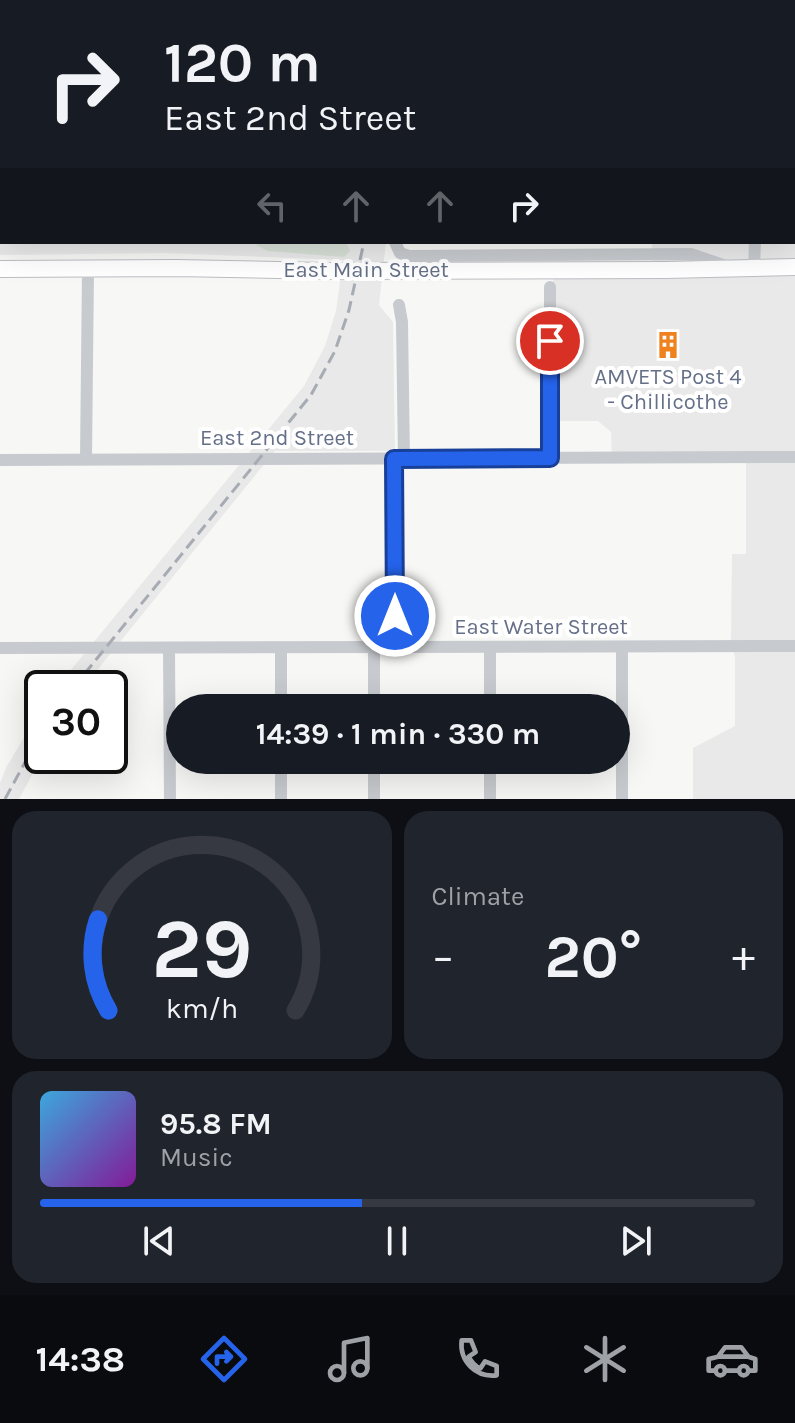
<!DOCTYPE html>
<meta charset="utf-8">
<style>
body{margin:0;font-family:Karla,sans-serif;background:#20242c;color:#f1f3f6;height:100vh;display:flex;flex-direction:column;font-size:30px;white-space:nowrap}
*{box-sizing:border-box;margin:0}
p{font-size:26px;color:#9ea1a6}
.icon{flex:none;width:44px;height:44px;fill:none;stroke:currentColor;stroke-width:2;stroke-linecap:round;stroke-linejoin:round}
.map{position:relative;height:799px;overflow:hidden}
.details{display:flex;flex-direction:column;gap:12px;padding:12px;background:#0d0f14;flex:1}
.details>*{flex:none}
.guide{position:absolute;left:0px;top:0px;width:796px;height:244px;box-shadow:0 8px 32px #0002;background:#171b24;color:#f1f3f6;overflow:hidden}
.speed{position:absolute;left:24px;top:670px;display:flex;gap:16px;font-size:40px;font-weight:700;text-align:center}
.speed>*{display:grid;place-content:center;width:104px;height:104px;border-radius:50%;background:#171b24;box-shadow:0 8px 32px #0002;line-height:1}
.speed .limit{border:4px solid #111;border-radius:12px;background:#fff;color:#111}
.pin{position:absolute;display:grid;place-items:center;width:68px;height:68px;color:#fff;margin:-34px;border:4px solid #fff;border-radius:50%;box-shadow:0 2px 8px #0007}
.me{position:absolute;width:88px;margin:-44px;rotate:0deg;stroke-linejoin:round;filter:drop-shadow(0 0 6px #0008)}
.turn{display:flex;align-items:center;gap:28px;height:168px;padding:0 32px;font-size:36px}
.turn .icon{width:104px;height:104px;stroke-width:2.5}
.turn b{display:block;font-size:56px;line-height:68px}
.lanes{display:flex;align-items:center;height:76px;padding:0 32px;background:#0003;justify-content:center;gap:40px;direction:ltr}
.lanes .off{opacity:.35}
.big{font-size:60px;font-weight:700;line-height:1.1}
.details .card{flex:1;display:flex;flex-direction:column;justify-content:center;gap:12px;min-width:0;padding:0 28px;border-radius:24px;background:#20242c}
.details .dial{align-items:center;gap:0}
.dial svg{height:208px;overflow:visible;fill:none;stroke:#363941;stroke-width:7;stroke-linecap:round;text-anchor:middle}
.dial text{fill:#f1f3f6;stroke:none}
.song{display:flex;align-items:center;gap:24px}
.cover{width:96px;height:96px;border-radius:12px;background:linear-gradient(135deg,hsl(200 70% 55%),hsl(290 70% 35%))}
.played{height:8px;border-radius:4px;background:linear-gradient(90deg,#2563eb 45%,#363941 45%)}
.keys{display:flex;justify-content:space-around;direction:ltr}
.heat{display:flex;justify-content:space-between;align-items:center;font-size:44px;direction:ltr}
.details .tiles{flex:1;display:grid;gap:12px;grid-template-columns:1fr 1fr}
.card:last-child{grid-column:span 2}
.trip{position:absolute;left:166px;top:694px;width:464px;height:80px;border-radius:40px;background:#171b24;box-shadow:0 8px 32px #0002;font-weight:700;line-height:80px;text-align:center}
.tab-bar{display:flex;height:128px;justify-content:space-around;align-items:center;background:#090b0e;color:#9ea1a6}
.tab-bar .icon{width:56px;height:56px}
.tab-bar .selected{color:#2563eb}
.tab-bar b{font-size:36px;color:#f1f3f6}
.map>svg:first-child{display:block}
.built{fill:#e8e9e8}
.green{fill:#d7e0d6}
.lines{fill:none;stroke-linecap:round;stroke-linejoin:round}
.major-casing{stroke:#bcbec3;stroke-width:18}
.minor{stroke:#c7cace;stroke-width:12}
.major{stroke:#fff;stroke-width:16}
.rail{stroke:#a7abb3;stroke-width:3;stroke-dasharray:12 6;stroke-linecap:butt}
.major-bridge-casing{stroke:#bcbec3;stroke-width:18;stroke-linecap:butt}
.major-bridge{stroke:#fff;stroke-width:16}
.route-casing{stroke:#184099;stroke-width:20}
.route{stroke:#2563eb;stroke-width:14}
.labels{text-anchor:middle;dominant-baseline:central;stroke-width:8;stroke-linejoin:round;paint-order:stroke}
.street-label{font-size:22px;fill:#657088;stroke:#fff}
.poi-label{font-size:22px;fill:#657088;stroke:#fff}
</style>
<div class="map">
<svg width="795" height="799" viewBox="0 0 795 799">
<rect width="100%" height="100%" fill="#f7f8f5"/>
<!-- built -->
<g class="built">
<polygon points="795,169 795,799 693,799 693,748 735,726 735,657 731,640 732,554 746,554 746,460 612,460 611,432 598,421 553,421 553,270 652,269 652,242 794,242"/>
<polygon points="0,207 2,242 386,242 379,305 393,322 395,451 275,451 102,664 85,688 56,688 304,386 325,346 336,311 343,260 166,253 0,255"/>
<polygon points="42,707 42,756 19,799 0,799 0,783 7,766"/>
</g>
<!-- green -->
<polygon class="green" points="263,242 346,242 350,251 344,257 268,251 256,245"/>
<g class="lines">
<!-- major casing -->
<g class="major-casing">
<g id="major">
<polyline points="0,269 176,268 327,271"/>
<polyline points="665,270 795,267"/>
</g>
</g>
<!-- minor -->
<g class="minor">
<polyline points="394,0 394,2"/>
<polyline points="757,0 757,2"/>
<polyline points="794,74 795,74"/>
<polyline points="395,242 400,253 409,256 691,254 726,266"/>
<polyline points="754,268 755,242"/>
<polyline points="399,305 402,322 404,459"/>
<polyline points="550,458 550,287"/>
<polyline points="86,459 88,269"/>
<polyline points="394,459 396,648"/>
<polyline points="0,460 795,457"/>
<polyline points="622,647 622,799"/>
<polyline points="0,648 795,646"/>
<polyline points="169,649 170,799"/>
<polyline points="281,708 281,648"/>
<polyline points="374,708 374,648"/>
<polyline points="490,708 490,648"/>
<polyline points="374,760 374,799"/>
<polyline points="490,760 490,799"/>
<polyline points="281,799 281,760"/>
</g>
<!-- major -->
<use href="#major" class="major"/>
<!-- rail -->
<g class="rail">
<polyline points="87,0 90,2"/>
<polyline points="346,2 347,0"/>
<polyline points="380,2 380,0"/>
<polyline points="73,688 311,395 335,351 349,310 364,242"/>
<polyline points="5,799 42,731"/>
</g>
<!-- major-bridge casing -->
<g class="major-bridge-casing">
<polyline id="major-bridge" points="327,271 665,270"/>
</g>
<!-- major-bridge -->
<use href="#major-bridge" class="major-bridge"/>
</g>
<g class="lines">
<!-- route casing -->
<g class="route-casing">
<polyline id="route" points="395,616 394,459 550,458 550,341"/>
</g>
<!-- route -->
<use href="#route" class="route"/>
</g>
<!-- icons -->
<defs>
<g id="building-bare" transform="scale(2.16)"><path d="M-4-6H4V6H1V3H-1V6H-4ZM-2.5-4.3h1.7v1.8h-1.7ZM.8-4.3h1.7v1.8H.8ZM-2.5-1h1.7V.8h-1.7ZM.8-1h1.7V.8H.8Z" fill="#f0821d" stroke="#fff" stroke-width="2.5" paint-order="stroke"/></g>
</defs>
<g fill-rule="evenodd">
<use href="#building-bare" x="668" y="345"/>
</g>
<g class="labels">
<!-- street labels -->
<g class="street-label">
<text x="366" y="270">East Main Street</text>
<text x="277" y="438">East 2nd Street</text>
<text x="541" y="627">East Water Street</text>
</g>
<!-- poi labels -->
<g class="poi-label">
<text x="668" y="377">AMVETS Post 4<tspan x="668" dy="25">- Chillicothe</tspan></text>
</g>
</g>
</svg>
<div class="speed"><div class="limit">30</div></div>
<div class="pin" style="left:550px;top:341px;background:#d93025"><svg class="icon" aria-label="arrive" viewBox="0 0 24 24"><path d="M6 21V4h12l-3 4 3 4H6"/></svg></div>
<svg class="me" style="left:395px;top:616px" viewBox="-20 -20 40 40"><circle r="17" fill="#2563eb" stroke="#fff" stroke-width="3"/><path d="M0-11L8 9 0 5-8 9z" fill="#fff"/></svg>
<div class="trip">14:39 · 1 min · 330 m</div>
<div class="guide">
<div class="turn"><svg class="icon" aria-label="right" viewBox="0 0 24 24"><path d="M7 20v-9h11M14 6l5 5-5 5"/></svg><div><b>120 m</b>East 2nd Street</div></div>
<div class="lanes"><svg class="icon off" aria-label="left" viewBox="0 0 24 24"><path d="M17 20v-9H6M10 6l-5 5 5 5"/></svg><svg class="icon off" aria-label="ahead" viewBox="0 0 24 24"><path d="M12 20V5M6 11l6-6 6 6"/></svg><svg class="icon off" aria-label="ahead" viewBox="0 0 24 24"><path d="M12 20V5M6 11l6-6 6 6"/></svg><svg class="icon" aria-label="right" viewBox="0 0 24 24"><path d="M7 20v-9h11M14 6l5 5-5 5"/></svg></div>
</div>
</div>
<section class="details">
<div class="tiles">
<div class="card dial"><svg viewBox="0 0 100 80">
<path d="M14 69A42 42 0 1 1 86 69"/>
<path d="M14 69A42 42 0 0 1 10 34" stroke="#2563eb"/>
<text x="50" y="56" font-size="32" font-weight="700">29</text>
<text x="50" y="72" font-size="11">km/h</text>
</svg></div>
<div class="card"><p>Climate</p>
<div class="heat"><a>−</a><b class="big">20°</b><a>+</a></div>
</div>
<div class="card">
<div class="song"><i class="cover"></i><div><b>95.8 FM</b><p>Music</p></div></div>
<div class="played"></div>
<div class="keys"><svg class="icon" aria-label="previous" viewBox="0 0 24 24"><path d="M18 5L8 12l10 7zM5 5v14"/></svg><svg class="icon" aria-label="pause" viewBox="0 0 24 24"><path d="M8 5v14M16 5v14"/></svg><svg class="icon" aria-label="next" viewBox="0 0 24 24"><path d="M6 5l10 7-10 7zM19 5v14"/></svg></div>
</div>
</div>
</section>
<nav class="tab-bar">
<b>14:38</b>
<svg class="icon selected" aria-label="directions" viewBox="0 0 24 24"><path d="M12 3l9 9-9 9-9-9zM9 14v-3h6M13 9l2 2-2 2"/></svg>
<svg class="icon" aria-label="music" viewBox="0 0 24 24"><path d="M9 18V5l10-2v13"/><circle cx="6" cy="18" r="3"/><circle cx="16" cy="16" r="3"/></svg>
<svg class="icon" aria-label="phone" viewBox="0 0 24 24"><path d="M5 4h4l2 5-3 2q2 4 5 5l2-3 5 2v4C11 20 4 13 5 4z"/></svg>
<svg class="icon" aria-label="climate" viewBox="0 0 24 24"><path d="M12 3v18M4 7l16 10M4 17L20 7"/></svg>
<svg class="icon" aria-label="car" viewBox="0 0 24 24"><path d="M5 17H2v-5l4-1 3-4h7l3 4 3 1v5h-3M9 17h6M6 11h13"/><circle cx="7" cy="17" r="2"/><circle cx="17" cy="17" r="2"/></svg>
</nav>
